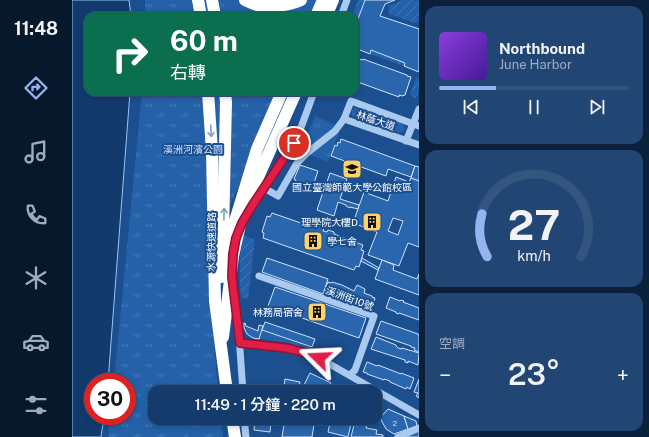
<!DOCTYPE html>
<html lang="zh-TW">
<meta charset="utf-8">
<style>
body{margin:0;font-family:"Public Sans","Noto Sans TC",sans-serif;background:#214673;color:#f1f3f6;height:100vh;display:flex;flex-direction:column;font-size:15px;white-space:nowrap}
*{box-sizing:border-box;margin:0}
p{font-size:13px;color:#9dadc1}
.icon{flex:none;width:22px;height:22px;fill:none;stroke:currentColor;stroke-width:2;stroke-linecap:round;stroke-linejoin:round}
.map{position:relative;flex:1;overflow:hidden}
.side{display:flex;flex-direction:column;gap:6px;padding:6px;background:#0b203b;width:230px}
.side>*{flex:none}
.hud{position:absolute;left:12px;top:12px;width:275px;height:84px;border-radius:12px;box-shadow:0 2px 6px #0003,0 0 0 1px #33557e;background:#0b6e4f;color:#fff;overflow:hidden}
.speed{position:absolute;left:12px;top:373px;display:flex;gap:8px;font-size:20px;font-weight:700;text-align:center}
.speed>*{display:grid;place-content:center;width:52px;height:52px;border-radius:50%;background:#143b6b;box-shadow:0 2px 6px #0003,0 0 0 1px #33557e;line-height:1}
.speed .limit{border:6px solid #d22;background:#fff;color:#111}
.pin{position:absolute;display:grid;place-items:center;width:34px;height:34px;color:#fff;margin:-17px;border:2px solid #fff;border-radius:50%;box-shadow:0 1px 4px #0007}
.me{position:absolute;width:44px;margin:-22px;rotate:291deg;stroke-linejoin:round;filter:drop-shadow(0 0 3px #0008)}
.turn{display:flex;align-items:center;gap:14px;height:84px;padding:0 20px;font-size:18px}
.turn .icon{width:52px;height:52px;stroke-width:2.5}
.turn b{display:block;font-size:28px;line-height:34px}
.big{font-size:30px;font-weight:600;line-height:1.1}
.side .tile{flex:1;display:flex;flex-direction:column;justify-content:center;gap:6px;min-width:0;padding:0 14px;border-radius:12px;background:#214673}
.side .dial{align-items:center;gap:0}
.dial svg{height:104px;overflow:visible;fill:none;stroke:#33557e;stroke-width:7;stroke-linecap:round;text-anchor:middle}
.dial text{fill:#f1f3f6;stroke:none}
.song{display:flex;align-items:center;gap:12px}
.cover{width:48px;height:48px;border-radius:6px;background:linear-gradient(135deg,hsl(270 70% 55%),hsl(260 70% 35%))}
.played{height:4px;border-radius:2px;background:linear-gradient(90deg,#95b2f1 30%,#33557e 30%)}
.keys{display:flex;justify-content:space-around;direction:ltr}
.heat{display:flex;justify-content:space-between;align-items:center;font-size:22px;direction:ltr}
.trip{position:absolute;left:76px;top:385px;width:234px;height:40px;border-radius:12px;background:#143b6b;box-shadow:0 2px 6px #0003,0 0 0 1px #33557e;font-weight:600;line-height:40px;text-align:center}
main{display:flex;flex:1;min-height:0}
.dock{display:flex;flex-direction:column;width:72px;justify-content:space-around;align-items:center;background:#08182b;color:#9dadc1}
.dock .icon{width:28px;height:28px}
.dock .current{color:#95b2f1}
.dock b{font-size:18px;color:#f1f3f6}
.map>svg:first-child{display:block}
.grass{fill:url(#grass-tufts)}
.garden{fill:url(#garden-furrows)}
.pitch{fill:#2461a8}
.water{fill:#123a6d;stroke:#9cc4f0}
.building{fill:#2a66ad;stroke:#cfe3fa;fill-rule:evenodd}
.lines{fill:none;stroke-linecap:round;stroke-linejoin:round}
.minor{stroke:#a9c9ee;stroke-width:7}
.highway{stroke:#fff;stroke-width:12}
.highway-bridge{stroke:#fff;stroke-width:12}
.oneway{stroke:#829ec1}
.route-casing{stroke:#92132f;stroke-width:10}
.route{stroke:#e11d48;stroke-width:7}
.labels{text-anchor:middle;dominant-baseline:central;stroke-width:4;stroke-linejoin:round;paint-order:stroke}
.number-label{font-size:8px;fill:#cad9ea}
.street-label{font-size:10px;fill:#fff;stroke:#1b4f8f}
.park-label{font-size:10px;fill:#cfe3fa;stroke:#1b4f8f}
.poi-label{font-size:10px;fill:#fff;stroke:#1b4f8f;text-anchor:end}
</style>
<main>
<nav class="dock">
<b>11:48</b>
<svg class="icon current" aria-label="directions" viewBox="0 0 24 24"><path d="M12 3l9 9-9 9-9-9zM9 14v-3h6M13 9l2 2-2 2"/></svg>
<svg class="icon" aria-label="music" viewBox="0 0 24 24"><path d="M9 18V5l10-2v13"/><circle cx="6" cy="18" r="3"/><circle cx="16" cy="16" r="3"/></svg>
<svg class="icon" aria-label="phone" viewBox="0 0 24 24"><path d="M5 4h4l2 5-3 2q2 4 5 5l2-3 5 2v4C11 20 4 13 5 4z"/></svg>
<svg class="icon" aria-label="climate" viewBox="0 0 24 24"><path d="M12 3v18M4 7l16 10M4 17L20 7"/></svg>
<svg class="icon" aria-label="car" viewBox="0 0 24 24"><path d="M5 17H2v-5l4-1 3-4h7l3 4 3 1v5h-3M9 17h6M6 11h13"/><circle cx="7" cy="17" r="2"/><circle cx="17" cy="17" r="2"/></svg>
<svg class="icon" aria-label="filters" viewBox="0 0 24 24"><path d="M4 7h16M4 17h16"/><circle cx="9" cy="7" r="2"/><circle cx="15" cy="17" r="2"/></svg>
</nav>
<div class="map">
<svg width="347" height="437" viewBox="0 0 347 437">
<defs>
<pattern id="grass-tufts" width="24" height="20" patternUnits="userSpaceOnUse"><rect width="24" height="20" fill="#2461a8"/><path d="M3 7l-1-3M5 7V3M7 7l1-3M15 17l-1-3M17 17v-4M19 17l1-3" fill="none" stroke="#4579b5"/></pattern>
<pattern id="garden-furrows" width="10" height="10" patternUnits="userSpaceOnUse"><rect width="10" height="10" fill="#2461a8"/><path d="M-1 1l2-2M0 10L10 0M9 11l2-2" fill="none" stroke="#4579b5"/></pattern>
</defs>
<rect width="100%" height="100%" fill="#1b4f8f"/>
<!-- grass -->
<g class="grass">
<polygon points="73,0 253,0 246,16 73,16"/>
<polygon points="70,92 210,92 151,220 137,278 146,392 83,392 83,418 148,418 151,437 36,437 38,416 55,416 55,382 42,382"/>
<polygon points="282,108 284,108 304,115 305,118 304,121 301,123 281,116 279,112"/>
<polygon points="243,116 269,127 256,162 229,151"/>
<polygon points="313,118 331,124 333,128 332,131 328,133 310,126 309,122 310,120"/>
<polygon points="190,330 239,347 238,349 217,343 187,339"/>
</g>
<!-- garden -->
<g class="garden">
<polygon points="286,0 293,0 283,27 283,16 280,16"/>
<polygon points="331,0 347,0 347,18 346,22 343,23 317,14 316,6"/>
<polygon points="299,50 333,63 332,66 298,54"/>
<polygon points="347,77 347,90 345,97 342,98 340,97 338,94 344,78"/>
<path d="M172,235L183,240L176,298H169C167,275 166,257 172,235Z"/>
</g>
<!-- pitch -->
<path class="pitch" d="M95,418H113C119,426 116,431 111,437C108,437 104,437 101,437C92,435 91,425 95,418Z"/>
<!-- water -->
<polygon class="water" points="0,0 57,0 59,16 16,16 16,92 58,92 36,382 21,382 21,416 32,416 29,437 0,437"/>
<!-- building -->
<g class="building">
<polygon points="293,0 323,0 313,4 308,16 347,29 347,72 332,66 333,63 299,50 298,54 283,48 283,27"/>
<polygon points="286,59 291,60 291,59 335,75 335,76 339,77 333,95 330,96 327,95 327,97 283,81 283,67"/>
<polygon points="269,139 343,166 339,177 316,169 314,176 259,156 263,145 265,146 266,142 268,143"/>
<polygon points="228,165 246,171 241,186 240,186 238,190 231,187 230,189 228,189 229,187 222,184 224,180 222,179"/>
<polygon points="343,166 347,167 347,181 339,178"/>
<polygon points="258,173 275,179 268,199 287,205 286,209 278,207 278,208 274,206 274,205 266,202 262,216 245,210 251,192 244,190 246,186 253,188"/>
<path d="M324,177L337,182L339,178L347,181V247L336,243L327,266L296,255L305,232L281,223L292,192L316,201ZM321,218L331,221L326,235L316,231Z"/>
<polygon points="200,213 229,223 230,221 237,223 236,226 240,227 241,224 244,224 250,226 252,228 251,231 255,232 256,230 262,232 262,234 291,245 289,250 292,251 287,267 284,266 282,270 191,238 192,233 190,232 195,216 198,217"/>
<polygon points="195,258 256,279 251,294 190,272"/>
<polygon points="290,258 307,268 306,270 289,261"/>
<polygon points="310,260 322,265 321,270 345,279 347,274 347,295 303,279"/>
<polygon points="256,282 259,283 260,282 270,285 282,291 285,285 293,289 292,293 300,296 300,297 303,298 300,308 295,306 294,308 280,303 281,301 271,298 271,299 257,295 258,293 253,291"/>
<polygon points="203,287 294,318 287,338 196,306"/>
<polygon points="318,297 328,301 329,300 332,301 331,302 347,308 347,320 327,313 326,314 324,313 324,312 314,308"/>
<polygon points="309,321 346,334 346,335 347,335 347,352 342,350 343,348 339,347 339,346 304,334"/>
<polygon points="193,322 243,339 240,347 190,330"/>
<polygon points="172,323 173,323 174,326 186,331 187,325 191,326 187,339 181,338 175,334 172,328"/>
<polygon points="304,337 324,345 324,346 326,348 330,349 330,348 347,353 346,365 336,361 336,363 333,362 333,360 299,349"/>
<polygon points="295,362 305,366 306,365 329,374 329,373 342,378 338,389 335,387 334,389 318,382 318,381 312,379 312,380 295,374 295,373 291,372"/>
<polygon points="238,373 259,383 254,392 247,392 232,385"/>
<polygon points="213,379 228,382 226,392 211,392"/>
<polygon points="347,379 347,398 344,396 346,393 342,392"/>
<polygon points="316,409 332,416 336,429 322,434 314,429 308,418"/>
<polygon points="332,416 344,421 345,426 336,429"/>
<polygon points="183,418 199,418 199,421 183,419"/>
<polygon points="213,418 243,418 240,437 210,437"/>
<polygon points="259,418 288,418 286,426 279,424 276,437 256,432"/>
<polygon points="183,419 199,421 198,432 182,430"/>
<polygon points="288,420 292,421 292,423 295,424 294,428 305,430 304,434 311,435 311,437 279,437 282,425 286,426"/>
<polygon points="347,429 347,437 330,437"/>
</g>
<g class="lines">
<!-- minor -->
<g class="minor">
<polyline points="269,16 275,0"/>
<polyline points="272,119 347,145"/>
<polyline points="334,141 347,109"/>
<polyline points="192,188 206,196 225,163 235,153 263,131 272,119 279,101 347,126"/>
<polyline points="176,211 223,143 227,133 242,92"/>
<polyline points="187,276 302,316 283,370 278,375"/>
<polyline points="161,287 167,336 171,392"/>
<polyline points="168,343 213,348 227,351 247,358 347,415"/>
<polyline points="172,418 174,437"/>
<polyline points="326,437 347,428"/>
</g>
<!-- highway -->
<g class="highway">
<polyline points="126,0 129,16"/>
<polyline points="140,0 143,16"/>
<path d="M173,0C177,2 181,4 185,5C199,7 216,6 229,0"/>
<polyline points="244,16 251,0"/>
<polyline points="254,16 261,0"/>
<polyline points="136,92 140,151 143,301 155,392"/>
<polyline points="155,247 185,149 210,92"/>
<polyline points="150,277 154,102 153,92"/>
<polyline points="160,418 163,437"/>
</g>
<!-- highway-bridge -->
<polyline class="highway-bridge" points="151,337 161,256 171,211 224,92"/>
</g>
<!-- one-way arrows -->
<defs><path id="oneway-shaft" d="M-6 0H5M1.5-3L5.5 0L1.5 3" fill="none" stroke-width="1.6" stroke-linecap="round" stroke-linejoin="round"/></defs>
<g class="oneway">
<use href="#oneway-shaft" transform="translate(139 131) rotate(87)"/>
<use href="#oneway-shaft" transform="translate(152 214) rotate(-89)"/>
</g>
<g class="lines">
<!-- route casing -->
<g class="route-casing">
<polyline id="route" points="222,143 180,206 170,223 164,238 161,254 160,277 168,343 214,348 227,351 247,358"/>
</g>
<!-- route -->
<use href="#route" class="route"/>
</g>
<!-- icons -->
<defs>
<g id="university-square" transform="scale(1)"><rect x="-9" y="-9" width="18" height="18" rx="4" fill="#ffd166" stroke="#1b4f8f"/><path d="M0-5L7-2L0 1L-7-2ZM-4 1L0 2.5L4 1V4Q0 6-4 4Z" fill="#111"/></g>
<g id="building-square" transform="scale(1)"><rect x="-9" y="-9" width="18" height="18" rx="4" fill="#ffd166" stroke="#1b4f8f"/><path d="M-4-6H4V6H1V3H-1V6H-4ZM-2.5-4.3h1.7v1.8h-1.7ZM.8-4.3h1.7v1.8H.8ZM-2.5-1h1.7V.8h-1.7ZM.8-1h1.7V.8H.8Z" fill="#111"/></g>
</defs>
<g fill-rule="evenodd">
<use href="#university-square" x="280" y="169"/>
<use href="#building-square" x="300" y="222"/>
<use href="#building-square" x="241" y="241"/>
<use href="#building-square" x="245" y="312"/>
</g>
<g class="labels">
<!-- number labels -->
<g class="number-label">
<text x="323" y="423">2</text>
</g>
<!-- street labels -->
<g class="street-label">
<text transform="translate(304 120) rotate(19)">林蔭大道</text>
<text transform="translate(139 242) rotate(-89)">水源快速道路</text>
<text transform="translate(278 298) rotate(20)">溪洲街10號</text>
</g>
<!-- park labels -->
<g class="park-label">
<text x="121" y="149">溪洲河濱公園</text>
</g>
<!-- poi labels -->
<g class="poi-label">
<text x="280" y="187" text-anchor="middle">國立臺灣師範大學公館校區</text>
<text x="286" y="222">理學院大樓D</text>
<text x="255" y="241" text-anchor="start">學七舍</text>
<text x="231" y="312">林務局宿舍</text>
</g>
</g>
</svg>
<div class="speed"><div class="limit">30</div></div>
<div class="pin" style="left:222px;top:143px;background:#d93025"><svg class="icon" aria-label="arrive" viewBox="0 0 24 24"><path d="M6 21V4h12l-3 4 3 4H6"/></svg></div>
<svg class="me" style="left:247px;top:358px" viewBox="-20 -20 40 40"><path d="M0-17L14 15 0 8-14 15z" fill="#e11d48" stroke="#fff" stroke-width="4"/></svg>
<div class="trip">11:49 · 1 分鐘 · 220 m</div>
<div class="hud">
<div class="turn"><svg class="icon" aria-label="right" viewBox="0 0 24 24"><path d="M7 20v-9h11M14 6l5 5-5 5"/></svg><div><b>60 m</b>右轉</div></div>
</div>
</div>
<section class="side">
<div class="tile">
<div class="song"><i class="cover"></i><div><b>Northbound</b><p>June Harbor</p></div></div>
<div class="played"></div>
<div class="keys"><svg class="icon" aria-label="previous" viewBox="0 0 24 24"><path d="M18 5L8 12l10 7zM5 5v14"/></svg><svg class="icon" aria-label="pause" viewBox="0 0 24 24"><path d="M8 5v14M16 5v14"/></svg><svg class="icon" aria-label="next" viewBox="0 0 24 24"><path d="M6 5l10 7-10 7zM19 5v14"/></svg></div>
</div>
<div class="tile dial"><svg viewBox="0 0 100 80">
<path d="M14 69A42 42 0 1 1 86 69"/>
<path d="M14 69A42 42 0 0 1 10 36" stroke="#95b2f1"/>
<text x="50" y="56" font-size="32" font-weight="700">27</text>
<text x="50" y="72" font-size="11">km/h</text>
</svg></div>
<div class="tile"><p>空調</p>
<div class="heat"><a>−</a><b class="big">23°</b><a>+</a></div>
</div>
</section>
</main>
